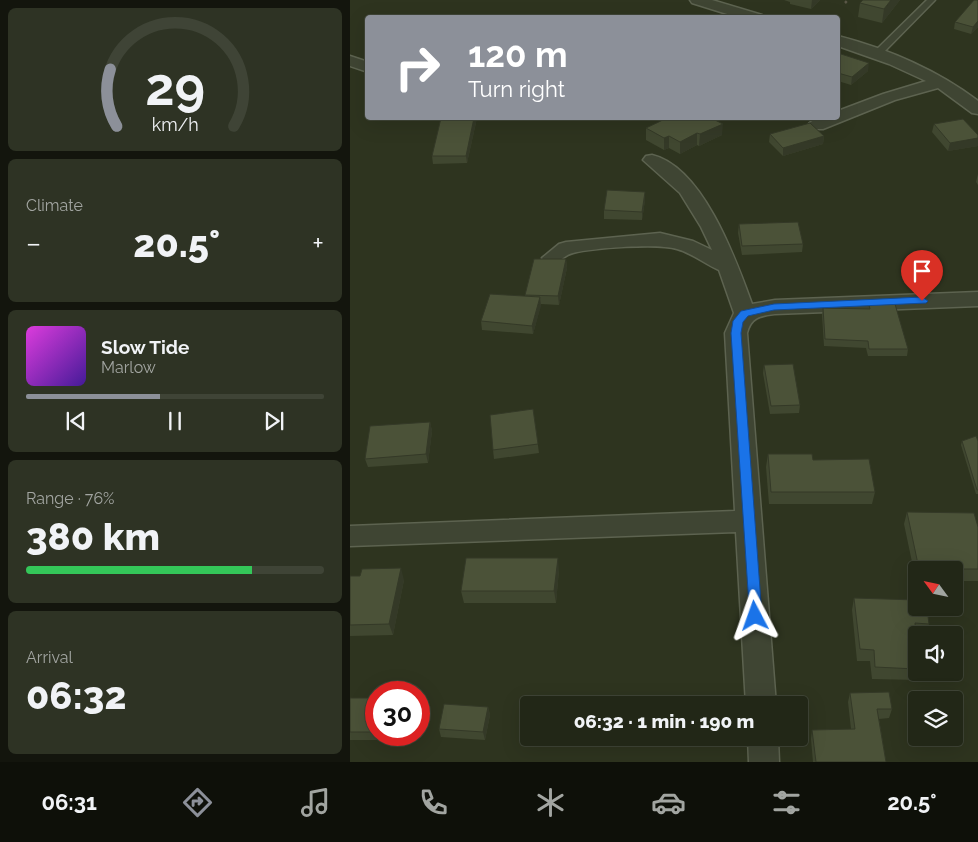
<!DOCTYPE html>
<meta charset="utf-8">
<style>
body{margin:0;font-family:Raleway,sans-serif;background:#2e3324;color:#f1f3f6;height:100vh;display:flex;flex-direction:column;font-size:19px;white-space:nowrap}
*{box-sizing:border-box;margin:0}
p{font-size:16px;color:#a2a5a1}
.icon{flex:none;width:28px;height:28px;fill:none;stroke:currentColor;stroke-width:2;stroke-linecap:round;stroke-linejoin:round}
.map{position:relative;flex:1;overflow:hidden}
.drawer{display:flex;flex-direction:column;gap:8px;padding:8px;background:#13150d;width:350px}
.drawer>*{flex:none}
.banner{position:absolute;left:15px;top:15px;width:475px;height:105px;border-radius:5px;box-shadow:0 5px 20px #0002,0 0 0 1px #3f4436;background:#8c9099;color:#fff;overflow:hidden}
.needle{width:32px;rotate:303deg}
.tools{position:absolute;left:558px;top:561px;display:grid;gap:10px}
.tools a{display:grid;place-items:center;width:55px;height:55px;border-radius:5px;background:#222717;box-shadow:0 5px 20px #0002,0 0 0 1px #3f4436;font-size:25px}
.speed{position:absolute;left:15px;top:681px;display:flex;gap:10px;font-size:25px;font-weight:700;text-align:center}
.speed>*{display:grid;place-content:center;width:65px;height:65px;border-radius:50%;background:#222717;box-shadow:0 5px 20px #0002,0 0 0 1px #3f4436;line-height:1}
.speed .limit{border:8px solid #d22;background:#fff;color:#111}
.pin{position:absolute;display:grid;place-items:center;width:42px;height:42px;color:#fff;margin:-51px -21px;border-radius:50% 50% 50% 0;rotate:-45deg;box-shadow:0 0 5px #0007}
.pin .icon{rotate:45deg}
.me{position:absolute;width:55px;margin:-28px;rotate:356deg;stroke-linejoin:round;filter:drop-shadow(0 0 4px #0008)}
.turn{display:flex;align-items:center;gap:18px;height:105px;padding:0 20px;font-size:22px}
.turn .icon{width:65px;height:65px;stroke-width:2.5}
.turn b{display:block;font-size:35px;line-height:42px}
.big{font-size:38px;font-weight:800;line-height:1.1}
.drawer .card{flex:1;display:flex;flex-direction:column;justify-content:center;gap:8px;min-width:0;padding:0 18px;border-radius:8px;background:#2e3324}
.drawer .dial{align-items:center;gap:0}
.dial svg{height:130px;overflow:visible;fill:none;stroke:#3f4436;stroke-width:7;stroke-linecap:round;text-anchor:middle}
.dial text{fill:#f1f3f6;stroke:none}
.song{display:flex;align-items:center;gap:15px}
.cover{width:60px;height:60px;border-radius:8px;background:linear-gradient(135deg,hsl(300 70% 55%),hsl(260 70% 35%))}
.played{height:5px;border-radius:2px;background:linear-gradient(90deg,#8c9099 45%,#3f4436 45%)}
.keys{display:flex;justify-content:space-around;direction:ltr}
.heat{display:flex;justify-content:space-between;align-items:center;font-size:28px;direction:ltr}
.charge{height:8px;border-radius:4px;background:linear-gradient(90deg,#34c759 76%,#3f4436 0)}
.trip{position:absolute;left:170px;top:696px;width:288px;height:50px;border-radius:5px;background:#222717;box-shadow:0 5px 20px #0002,0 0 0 1px #3f4436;font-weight:800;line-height:50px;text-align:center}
.tab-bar{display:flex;height:80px;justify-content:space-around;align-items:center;background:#0e1009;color:#a2a5a1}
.tab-bar .icon{width:35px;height:35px}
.tab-bar .selected{color:#8c9099}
.tab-bar b{font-size:22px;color:#f1f3f6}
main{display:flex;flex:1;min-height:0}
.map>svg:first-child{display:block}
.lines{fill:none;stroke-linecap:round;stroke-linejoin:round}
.service-casing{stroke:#5d6350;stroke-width:3}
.minor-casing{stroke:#5d6350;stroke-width:3}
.path{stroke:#5b5848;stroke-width:2.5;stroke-dasharray:2.5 2.5;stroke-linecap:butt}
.service{fill:#3f4533;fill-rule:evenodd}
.minor{fill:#3f4533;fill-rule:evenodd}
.wall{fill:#404730}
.shaded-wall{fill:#343927}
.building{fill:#4b5238;stroke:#343927}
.route{fill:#1a73e8;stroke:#114b97}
</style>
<main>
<section class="drawer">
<div class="card dial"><svg viewBox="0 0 100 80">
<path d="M14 69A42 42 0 1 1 86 69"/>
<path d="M14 69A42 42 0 0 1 10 34" stroke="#8c9099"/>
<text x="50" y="56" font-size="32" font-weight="700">29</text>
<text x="50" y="72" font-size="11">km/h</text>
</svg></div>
<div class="card"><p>Climate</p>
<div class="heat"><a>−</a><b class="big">20.5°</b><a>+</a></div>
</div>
<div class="card">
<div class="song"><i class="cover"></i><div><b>Slow Tide</b><p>Marlow</p></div></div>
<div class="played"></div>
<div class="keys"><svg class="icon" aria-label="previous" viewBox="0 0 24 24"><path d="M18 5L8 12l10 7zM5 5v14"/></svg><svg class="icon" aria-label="pause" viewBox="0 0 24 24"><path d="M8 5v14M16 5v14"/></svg><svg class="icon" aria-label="next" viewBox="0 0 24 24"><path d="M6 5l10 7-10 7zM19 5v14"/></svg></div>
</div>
<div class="card"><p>Range · 76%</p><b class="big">380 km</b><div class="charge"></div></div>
<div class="card"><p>Arrival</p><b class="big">06:32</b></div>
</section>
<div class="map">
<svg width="628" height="762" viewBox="0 0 628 762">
<rect width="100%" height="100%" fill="#2e341f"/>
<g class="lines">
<!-- service casing -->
<g class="service-casing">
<polygon id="service" points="577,0 585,0 530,56 524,56 524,52"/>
</g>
<!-- minor casing -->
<g class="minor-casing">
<g id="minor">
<polygon points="340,0 362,0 412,15 414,18 390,18 342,3"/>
<path d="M488,36C538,49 587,70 628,101V114L622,113L588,88L545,100L473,129H461L458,125C465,116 477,118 488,118V111L533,94L576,81L539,64L488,46Z"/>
<polygon points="0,56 18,62 18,72 0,66"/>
<path d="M302,155C353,167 386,260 402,304L425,300L628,292V306L425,314C410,316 401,317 397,333L426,705H396L386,532L0,546V526L385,511L375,333L384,313L369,270C355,264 342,253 327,249C307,243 244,248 223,253C211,256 209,266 195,262L192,258L209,244L216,242L310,233L343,241L362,250L351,227L330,193L293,160L296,156Z"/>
<polygon points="398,738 428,738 429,762 399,762"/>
</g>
</g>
<!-- path -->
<polyline class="path" points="495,3 498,0"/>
<!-- service -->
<use href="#service" class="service"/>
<!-- minor -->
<use href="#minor" class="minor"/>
</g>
<!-- wall -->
<g class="wall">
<polygon points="434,0 470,0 461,9 440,4 440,2"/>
<polygon points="550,0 532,23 508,17 510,3"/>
<polygon points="605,22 628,27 621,34 604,29"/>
<polygon points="488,53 518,71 501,85 488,81"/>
<polygon points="127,118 117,163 83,164 82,156"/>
<polygon points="584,124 628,146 598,151 582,132"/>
<polygon points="296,128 372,135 349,146 347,145 330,154 319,148 314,150 296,140"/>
<polygon points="420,134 474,136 473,144 433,156 419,142"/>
<polygon points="628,174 628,185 626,182"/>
<polygon points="295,192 295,200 292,220 254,219 254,210"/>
<polygon points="389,224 453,244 452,252 392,255 388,233"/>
<polygon points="216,259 217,268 209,305 191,304 183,334 132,330 131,321 175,296 175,295"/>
<polygon points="519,305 558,349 557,356 518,356 516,348 474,346 472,315 473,308 518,309"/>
<polygon points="414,365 450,405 449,413 420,414 413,373"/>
<polygon points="183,409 189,453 144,459 143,450"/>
<polygon points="80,422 82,431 78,463 18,467 15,459"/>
<polygon points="612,441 628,441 628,494 626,494 611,445"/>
<polygon points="418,454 525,492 522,504 419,504 416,467"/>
<polygon points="557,512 628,527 628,581 604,581 604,570 566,570 566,581 554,524"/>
<polygon points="209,570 206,603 114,603 111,591"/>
<polygon points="0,576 10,576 54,580 43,635 0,636"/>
<polygon points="504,598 579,624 575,635 566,635 566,672 570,672 568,680 522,679 520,661 507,661 502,610"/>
<polygon points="500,693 542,709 539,718 529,719 536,762 463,762 461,739 462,730 501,729 498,702"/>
<polygon points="0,698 26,735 28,735 27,740 0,740"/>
<polygon points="138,707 140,715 135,740 91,737 89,729"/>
</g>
<!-- shaded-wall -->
<g class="shaded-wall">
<polygon points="462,0 470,0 461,9"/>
<polygon points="541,0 550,0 532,23 534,9"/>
<polygon points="628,21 628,27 621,34 623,27"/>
<polygon points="519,63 518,71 501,85 502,77"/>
<polygon points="124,118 127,118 117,163 116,156"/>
<polygon points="373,124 372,135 349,146 350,134"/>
<polygon points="347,133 347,145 330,154 330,142"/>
<polygon points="319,136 319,148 314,150 314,138"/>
<polygon points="474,136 473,144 433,156 433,148"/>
<polygon points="628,138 628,146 598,151 600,143"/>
<polygon points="295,192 295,200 292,220 292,212"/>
<polygon points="216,259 217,268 209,305 208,296"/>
<polygon points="190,297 191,306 183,334 182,326"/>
<polygon points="80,422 82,431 78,463 76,454"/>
<polygon points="208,558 209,570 206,603 204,591"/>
<polygon points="51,568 54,580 43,635 39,624"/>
<polygon points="138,707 140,715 135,740 133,732"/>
<polygon points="26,720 26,735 28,735 27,740 24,732"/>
</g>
<!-- building -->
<g class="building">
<polygon points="513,0 541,0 534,9 510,3"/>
<polygon points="624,0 628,0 628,21 623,27 605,22"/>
<polygon points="488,53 519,63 502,77 488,73"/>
<polygon points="91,118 124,118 116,156 82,156"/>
<polygon points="317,118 361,118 373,124 350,134 347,133 330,142 319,136 314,138 296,128"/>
<polygon points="613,119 628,135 628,138 600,143 584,124"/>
<polygon points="460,123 474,136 433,148 420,134"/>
<polygon points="257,190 295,192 292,212 254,210"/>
<polygon points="448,222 453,244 392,246 389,224"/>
<polygon points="184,259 216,259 208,296 175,295"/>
<polygon points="140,294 190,297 182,326 131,321"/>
<polygon points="545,304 558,349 519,349 518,341 475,339 473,308 520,309 519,305"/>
<polygon points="443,364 450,405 421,406 414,365"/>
<polygon points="183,409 188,444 143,450 140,415"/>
<polygon points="80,422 76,454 15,459 20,426"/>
<polygon points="626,436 628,441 628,490 627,490 612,441"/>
<polygon points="418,454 462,454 463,460 519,459 525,492 421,492"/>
<polygon points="557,512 624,513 628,527 628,569 569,569"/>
<polygon points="116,558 208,558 204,591 111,591"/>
<polygon points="51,568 39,624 0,625 0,576 10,576 12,569"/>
<polygon points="504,598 566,600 566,608 577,608 579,624 565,623 566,635 566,669 525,667 524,650 510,649"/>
<polygon points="539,692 542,709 527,709 536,762 466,762 462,730 505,729 500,693"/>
<polygon points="0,698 26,698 26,720 24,732 0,732"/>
<polygon points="94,704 138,707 133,732 89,729"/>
</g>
<!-- route -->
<polygon class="route" points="572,297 578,301 576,303 424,310 398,316 393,322 391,333 412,616 410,621 405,622 400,621 381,333 383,321 391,311 424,304"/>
</svg>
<div class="tools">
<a><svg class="needle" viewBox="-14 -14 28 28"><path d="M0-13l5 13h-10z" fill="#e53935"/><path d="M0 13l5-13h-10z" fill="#a2a5a1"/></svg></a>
<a><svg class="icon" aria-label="sound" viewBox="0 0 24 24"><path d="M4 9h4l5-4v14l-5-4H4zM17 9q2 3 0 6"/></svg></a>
<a><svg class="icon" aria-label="layers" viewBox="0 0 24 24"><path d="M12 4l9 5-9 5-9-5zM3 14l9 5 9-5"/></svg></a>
</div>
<div class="speed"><div class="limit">30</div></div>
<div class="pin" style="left:572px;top:301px;background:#d93025"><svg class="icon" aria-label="arrive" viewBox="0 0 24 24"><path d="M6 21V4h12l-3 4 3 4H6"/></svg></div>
<svg class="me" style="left:405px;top:616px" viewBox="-20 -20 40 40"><path d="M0-17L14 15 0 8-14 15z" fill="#1a73e8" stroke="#fff" stroke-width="4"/></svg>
<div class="trip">06:32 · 1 min · 190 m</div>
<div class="banner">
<div class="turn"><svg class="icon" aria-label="right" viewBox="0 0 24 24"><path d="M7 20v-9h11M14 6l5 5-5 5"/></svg><div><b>120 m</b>Turn right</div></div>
</div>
</div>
</main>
<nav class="tab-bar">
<b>06:31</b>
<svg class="icon selected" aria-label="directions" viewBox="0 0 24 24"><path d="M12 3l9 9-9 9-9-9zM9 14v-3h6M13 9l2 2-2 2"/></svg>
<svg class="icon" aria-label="music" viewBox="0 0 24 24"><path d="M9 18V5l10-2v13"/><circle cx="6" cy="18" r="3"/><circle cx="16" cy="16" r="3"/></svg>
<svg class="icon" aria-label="phone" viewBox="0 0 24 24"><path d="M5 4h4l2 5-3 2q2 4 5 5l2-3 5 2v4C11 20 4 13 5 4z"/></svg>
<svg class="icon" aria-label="climate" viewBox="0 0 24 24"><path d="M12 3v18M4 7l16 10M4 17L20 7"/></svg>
<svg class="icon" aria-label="car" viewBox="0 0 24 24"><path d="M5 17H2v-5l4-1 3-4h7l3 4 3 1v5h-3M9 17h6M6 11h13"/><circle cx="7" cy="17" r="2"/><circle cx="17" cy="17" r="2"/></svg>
<svg class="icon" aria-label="filters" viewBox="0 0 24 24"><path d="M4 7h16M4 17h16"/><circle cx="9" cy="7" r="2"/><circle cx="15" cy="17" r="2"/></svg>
<b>20.5°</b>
</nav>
